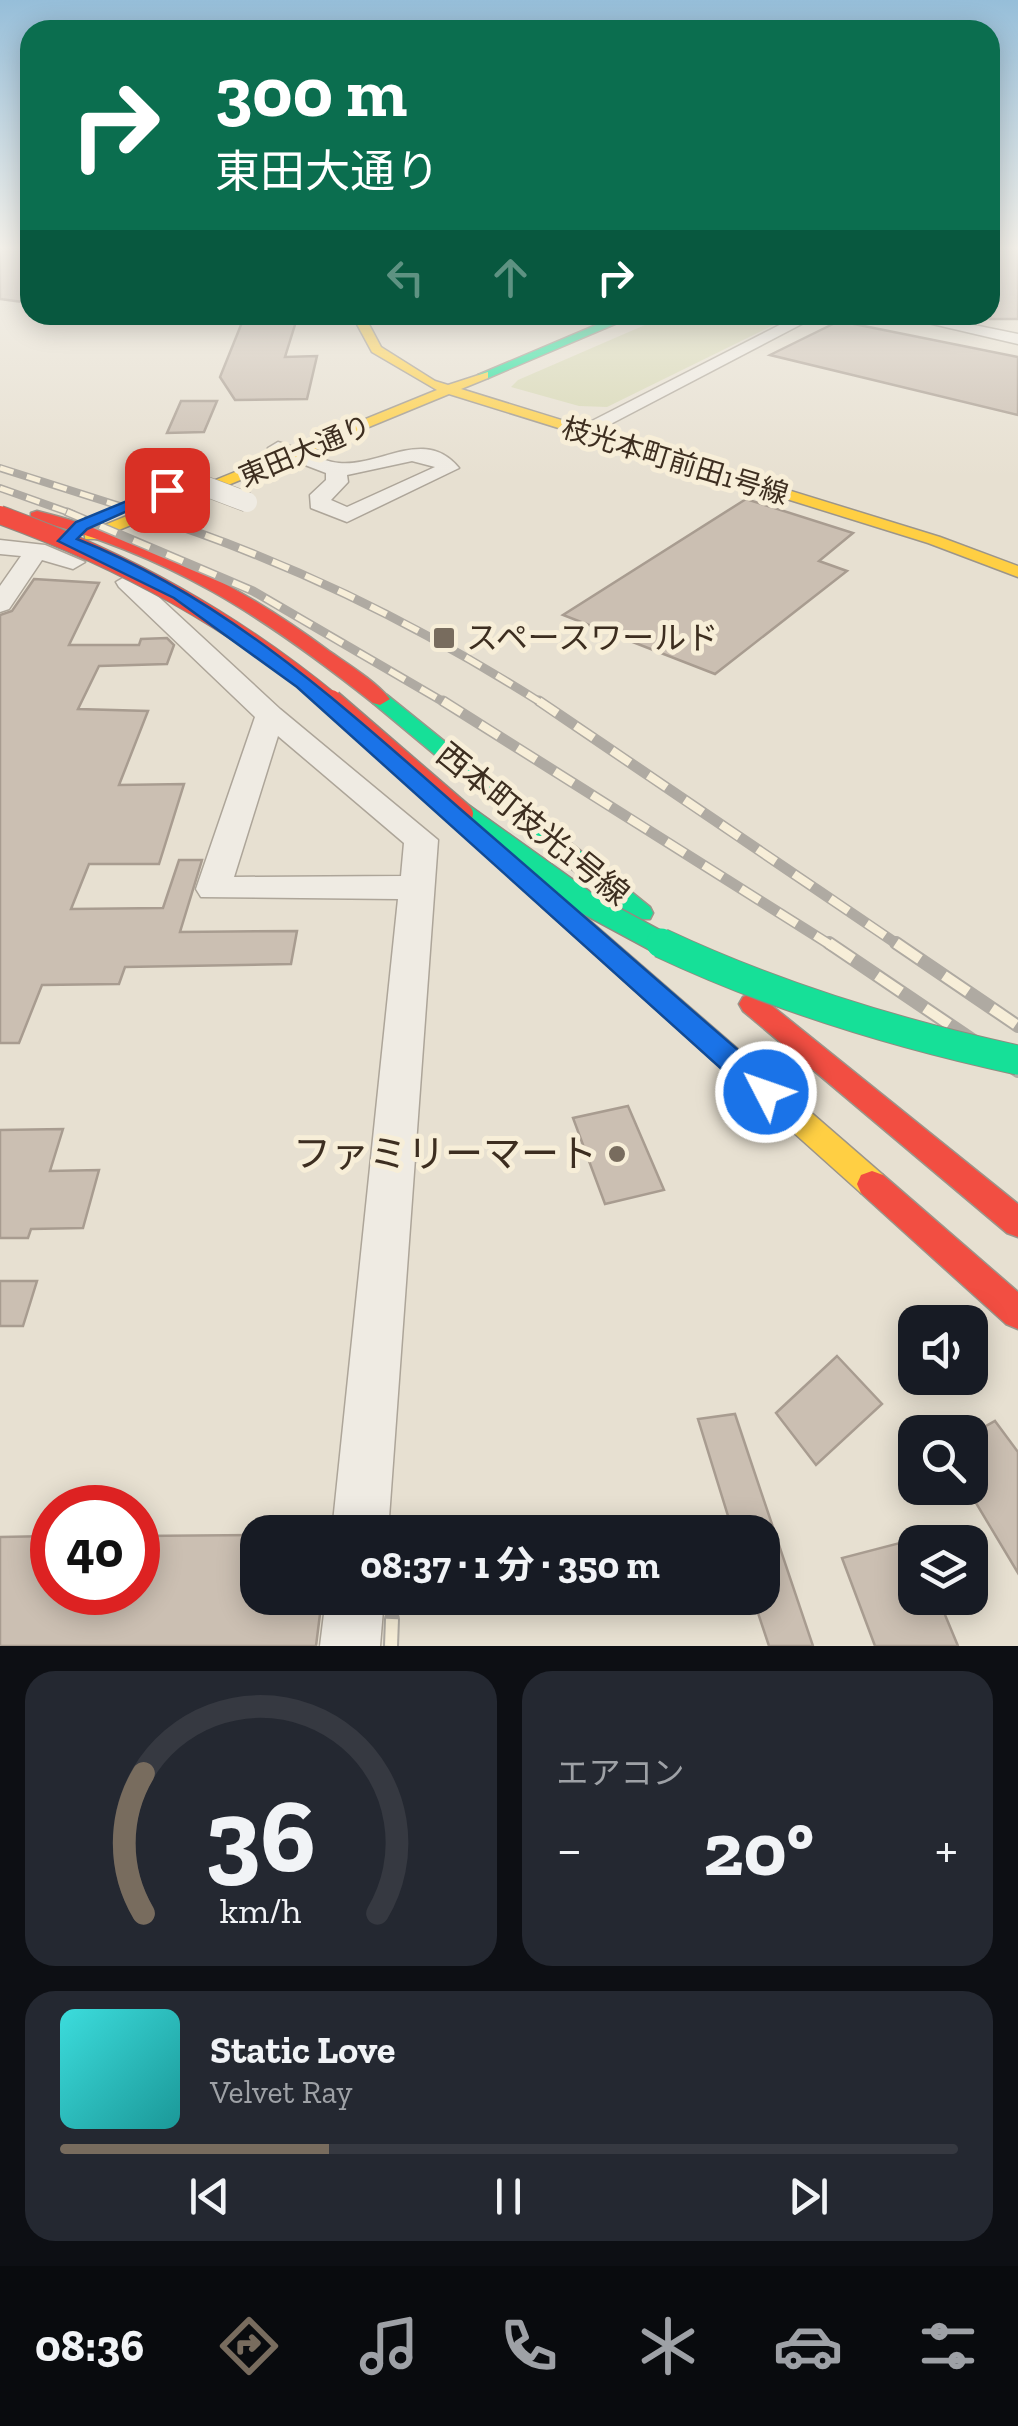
<!DOCTYPE html>
<html lang="ja">
<meta charset="utf-8">
<style>
body{margin:0;font-family:"Zilla Slab","Noto Sans JP",serif;background:#242831;color:#f1f3f6;height:100vh;display:flex;flex-direction:column;font-size:38px;white-space:nowrap}
*{box-sizing:border-box;margin:0}
p{font-size:32px;color:#9ea1a6}
.icon{flex:none;width:55px;height:55px;fill:none;stroke:currentColor;stroke-width:2;stroke-linecap:round;stroke-linejoin:round}
.map{position:relative;height:1646px;overflow:hidden}
.panel{display:flex;flex-direction:column;gap:25px;padding:25px;background:#0d0f14;flex:1}
.panel>*{flex:none}
.guide{position:absolute;left:20px;top:20px;width:980px;height:305px;border-radius:30px;box-shadow:0 5px 25px #0003;background:#0b6e4f;color:#fff;overflow:hidden}
.fabs{position:absolute;left:898px;top:1305px;display:grid;gap:20px}
.fabs a{display:grid;place-items:center;width:90px;height:90px;border-radius:20px;background:#171b24;box-shadow:0 5px 25px #0003;font-size:50px}
.speed{position:absolute;left:30px;top:1485px;display:flex;gap:20px;font-size:50px;font-weight:700;text-align:center}
.speed>*{display:grid;place-content:center;width:130px;height:130px;border-radius:50%;background:#171b24;box-shadow:0 5px 25px #0003;line-height:1}
.speed .limit{border:15px solid #d22;background:#fff;color:#111}
.pin{position:absolute;display:grid;place-items:center;width:85px;height:85px;color:#fff;margin:-42px;border-radius:20px;box-shadow:0 5px 15px #0006}
.me{position:absolute;width:110px;margin:-55px;rotate:311deg;stroke-linejoin:round;filter:drop-shadow(0 0 8px #0008)}
.turn{display:flex;align-items:center;gap:35px;height:210px;padding:0 30px;font-size:45px}
.turn .icon{width:130px;height:130px;stroke-width:2.5}
.turn b{display:block;font-size:70px;line-height:85px}
.lanes{display:flex;align-items:center;height:95px;padding:0 30px;background:#0003;justify-content:center;gap:50px;direction:ltr}
.lanes .off{opacity:.35}
.big{font-size:75px;font-weight:700;line-height:1.1}
.panel .widget{flex:1;display:flex;flex-direction:column;justify-content:center;gap:15px;min-width:0;padding:0 35px;border-radius:30px;background:#242831}
.panel .dial{align-items:center;gap:0}
.dial svg{height:260px;overflow:visible;fill:none;stroke:#363941;stroke-width:7;stroke-linecap:round;text-anchor:middle}
.dial text{fill:#f1f3f6;stroke:none}
.song{display:flex;align-items:center;gap:30px}
.cover{width:120px;height:120px;border-radius:15px;background:linear-gradient(135deg,hsl(180 70% 55%),hsl(180 70% 35%))}
.played{height:10px;border-radius:5px;background:linear-gradient(90deg,#786c5e 30%,#363941 30%)}
.keys{display:flex;justify-content:space-around;direction:ltr}
.heat{display:flex;justify-content:space-between;align-items:center;font-size:55px;direction:ltr}
.panel .tiles{flex:1;display:grid;gap:25px;grid-template-columns:1fr 1fr}
.widget:last-child{grid-column:span 2}
.trip{position:absolute;left:240px;top:1515px;width:540px;height:100px;border-radius:30px;background:#171b24;box-shadow:0 5px 25px #0003;font-weight:700;line-height:100px;text-align:center}
.tabs{display:flex;height:160px;justify-content:space-around;align-items:center;background:#090b0e;color:#9ea1a6}
.tabs .icon{width:70px;height:70px}
.tabs .on{color:#786c5e}
.tabs b{font-size:45px;color:#f1f3f6}
.map>svg:first-child{display:block}
.green{fill:#d6d7b3}
.building{fill:#cbbfb2;stroke:#a89c90;stroke-width:2.5}
.lines{fill:none;stroke-linecap:round;stroke-linejoin:round}
.street-casing{stroke:#ada599;stroke-width:3}
.fast-casing{stroke:#9c958a;stroke-width:3}
.slow-casing{stroke:#9c958a;stroke-width:3}
.jam-casing{stroke:#9c958a;stroke-width:3}
.street{fill:#efebe3;fill-rule:evenodd}
.fast{fill:#16e098;fill-rule:evenodd}
.slow{fill:#ffcf43;fill-rule:evenodd}
.jam{fill:#f24e42;fill-rule:evenodd}
.rail-far4-casing{stroke:#afaaa2;stroke-width:8}
.rail-far3-casing{stroke:#afaaa2;stroke-width:9}
.rail-far2-casing{stroke:#afaaa2;stroke-width:11}
.rail-far1-casing{stroke:#afaaa2;stroke-width:14}
.rail-casing{stroke:#afaaa2;stroke-width:16}
.rail-far4{stroke:#f7eed8;stroke-width:5;stroke-dasharray:14;stroke-linecap:butt}
.rail-far3{stroke:#f7eed8;stroke-width:6;stroke-dasharray:18;stroke-linecap:butt}
.rail-far2{stroke:#f7eed8;stroke-width:8;stroke-dasharray:22;stroke-linecap:butt}
.rail-far1{stroke:#f7eed8;stroke-width:10;stroke-dasharray:29;stroke-linecap:butt}
.rail{stroke:#f7eed8;stroke-width:12;stroke-dasharray:36;stroke-linecap:butt}
.street-bridge-casing{stroke:#ada599;stroke-width:21;stroke-linecap:butt}
.fast-bridge-far1-casing{stroke:#928b80;stroke-width:25;stroke-linecap:butt}
.fast-bridge-casing{stroke:#928b80;stroke-width:31;stroke-linecap:butt}
.jam-bridge-far1-casing{stroke:#928b80;stroke-width:20;stroke-linecap:butt}
.jam-bridge-casing{stroke:#928b80;stroke-width:25;stroke-linecap:butt}
.street-bridge{stroke:#efebe3;stroke-width:20}
.fast-bridge-far1{stroke:#16e098;stroke-width:22}
.fast-bridge{stroke:#16e098;stroke-width:29}
.jam-bridge-far1{stroke:#f24e42;stroke-width:18}
.jam-bridge{stroke:#f24e42;stroke-width:22}
.route{fill:#1a73e8;stroke:#114b97;stroke-width:2.5}
.poi-dot{fill:#786c5e;stroke:#f7eed8;stroke-width:4}
.labels{text-anchor:middle;dominant-baseline:central;stroke-width:10;stroke-linejoin:round;paint-order:stroke}
.far-street-label{font-size:28px;fill:#3d2e20;stroke:#f7eed8}
.poi-label{font-size:32px;fill:#3d2e20;stroke:#f7eed8;text-anchor:start}
.street-label{font-size:32px;fill:#3d2e20;stroke:#f7eed8}
.near-poi-label{font-size:38px;fill:#3d2e20;stroke:#f7eed8;text-anchor:end}
</style>
<div class="map">
<svg width="1018" height="1646" viewBox="0 0 1018 1646">
<rect width="100%" height="100%" fill="#e7e0d1"/>
<!-- green -->
<polygon class="green" points="668,315 794,315 607,407 579,406 511,387 518,380"/>
<!-- building -->
<g class="building">
<polygon points="0,247 30,247 30,303 0,299"/>
<rect x="990" y="247" width="28" height="72"/>
<polygon points="245,315 298,315 285,357 317,356 307,399 235,400 220,377"/>
<polygon points="839,321 1018,357 1018,415 770,355"/>
<polygon points="181,401 217,401 204,432 167,433"/>
<polygon points="746,499 853,533 819,561 847,571 715,674 563,615"/>
<polygon points="34,579 99,583 69,645 139,645 141,639 167,638 174,645 167,664 99,666 78,709 148,711 119,785 184,784 159,864 89,864 71,909 163,908 179,860 202,860 180,932 297,931 291,964 125,967 119,984 42,985 19,1043 0,1043 0,615 12,611"/>
<polygon points="628,1106 664,1190 605,1204 573,1118"/>
<polygon points="63,1129 50,1171 99,1170 83,1228 31,1229 28,1238 0,1238 0,1130"/>
<polygon points="0,1281 37,1281 23,1326 0,1326"/>
<polygon points="837,1356 882,1404 816,1465 776,1413"/>
<polygon points="735,1414 750,1459 813,1646 769,1646 753,1598 762,1598 762,1532 733,1532 698,1419"/>
<polygon points="995,1421 1018,1452 1018,1573 970,1493 970,1435"/>
<polygon points="258,1535 258,1598 322,1598 316,1646 0,1646 0,1537 52,1536 52,1592 138,1592 138,1536"/>
<polygon points="915,1539 915,1598 938,1598 958,1646 875,1646 842,1558"/>
</g>
<g class="lines">
<!-- street casing -->
<g class="street-casing">
<g id="street">
<polygon points="799,315 819,315 603,428 586,424"/>
<polygon points="894,315 925,315 1018,334 1018,344"/>
<path d="M278,442C298,447 318,461 339,463C381,467 425,426 459,468L347,522L311,508L310,495L326,480V473L271,452L268,448ZM412,461L435,467L347,507L331,500L348,482L347,475Z"/>
<polygon points="0,540 45,545 85,562 73,569 42,560 9,609 0,612 0,586 21,556 0,554"/>
<path d="M128,575L137,577L280,709L438,840L388,1532H332L398,899L201,897L196,889L255,717L119,587L116,582ZM278,736L404,843L401,876L234,877Z"/>
<polygon points="326,1598 384,1598 380,1646 320,1646"/>
</g>
</g>
<!-- fast casing -->
<g class="fast-casing">
<g id="fast">
<polygon points="620,315 636,315 488,378 478,375"/>
<polygon points="380,693 387,695 650,907 653,913 650,919 632,919 373,703 370,699"/>
</g>
</g>
<!-- slow casing -->
<g class="slow-casing">
<g id="slow">
<polygon points="352,315 364,315 381,347 435,381 448,385 488,372 488,378 461,389 940,537 1018,566 1018,577 928,543 449,394 97,539 85,539 85,533 437,390 372,352"/>
<polygon points="551,893 560,895 883,1175 887,1184 883,1193 872,1197 861,1193 542,907 539,901 542,895"/>
</g>
</g>
<!-- jam casing -->
<g class="jam-casing">
<g id="jam">
<path d="M37,511C146,538 239,584 329,651C349,665 374,680 390,699L380,705L373,703C262,615 170,555 31,519V513Z"/>
<polygon points="752,994 761,997 1018,1204 1018,1237 1007,1233 743,1011 739,1004 743,997"/>
<polygon points="872,1171 883,1175 1018,1292 1018,1329 1006,1324 861,1193 857,1184 861,1175"/>
</g>
</g>
<!-- street -->
<use href="#street" class="street"/>
<!-- fast -->
<use href="#fast" class="fast"/>
<!-- slow -->
<use href="#slow" class="slow"/>
<!-- jam -->
<use href="#jam" class="jam"/>
<!-- rail-far4 casing -->
<g class="rail-far4-casing">
<g id="rail-far4">
<polyline points="0,468 145,514"/>
<polyline points="0,488 73,514"/>
</g>
</g>
<!-- rail-far3 casing -->
<g class="rail-far3-casing">
<g id="rail-far3">
<polyline points="67,512 253,591 447,704"/>
<path d="M137,512C285,559 412,621 543,704"/>
</g>
</g>
<!-- rail-far2 casing -->
<g class="rail-far2-casing">
<g id="rail-far2">
<polyline points="443,701 832,946"/>
<polyline points="539,701 900,946"/>
</g>
</g>
<!-- rail-far1 casing -->
<g class="rail-far1-casing">
<g id="rail-far1">
<polyline points="829,943 1018,1071"/>
<polyline points="896,943 1018,1026"/>
</g>
</g>
<!-- rail casing -->
<g class="rail-casing">
<polyline id="rail" points="391,1646 392,1619"/>
</g>
<!-- rail-far4 -->
<use href="#rail-far4" class="rail-far4"/>
<!-- rail-far3 -->
<use href="#rail-far3" class="rail-far3"/>
<!-- rail-far2 -->
<use href="#rail-far2" class="rail-far2"/>
<!-- rail-far1 -->
<use href="#rail-far1" class="rail-far1"/>
<!-- rail -->
<use href="#rail" class="rail"/>
<!-- street-bridge casing -->
<g class="street-bridge-casing">
<polyline id="street-bridge" points="157,468 247,502"/>
</g>
<!-- fast-bridge-far1 casing -->
<g class="fast-bridge-far1-casing">
<polyline id="fast-bridge-far1" points="462,814 588,904 666,946"/>
</g>
<!-- fast-bridge casing -->
<g class="fast-bridge-casing">
<path id="fast-bridge" d="M661,943C776,997 893,1033 1018,1060"/>
</g>
<!-- jam-bridge-far1 casing -->
<g class="jam-bridge-far1-casing">
<path id="jam-bridge-far1" d="M0,515C124,560 232,620 334,704"/>
</g>
<!-- jam-bridge casing -->
<g class="jam-bridge-casing">
<polyline id="jam-bridge" points="331,701 462,814"/>
</g>
<!-- street-bridge -->
<use href="#street-bridge" class="street-bridge"/>
<!-- fast-bridge-far1 -->
<use href="#fast-bridge-far1" class="fast-bridge-far1"/>
<!-- fast-bridge -->
<use href="#fast-bridge" class="fast-bridge"/>
<!-- jam-bridge-far1 -->
<use href="#jam-bridge-far1" class="jam-bridge-far1"/>
<!-- jam-bridge -->
<use href="#jam-bridge" class="jam-bridge"/>
</g>
<!-- sky -->
<linearGradient id="sky" x2="0" y2="1"><stop stop-color="#96bed9"/><stop offset="0.52" stop-color="#f4f1ea"/><stop offset="1" stop-color="#f4f1ea" stop-opacity="0"/></linearGradient>
<rect width="1018" height="477" fill="url(#sky)"/>
<!-- route -->
<path class="route" d="M161,487L174,490L87,529L77,539C228,599 345,708 466,814C570,904 673,994 777,1084L781,1092L777,1100H756L297,687L174,598L58,541L76,522Z"/>
<!-- markers -->
<g class="poi-dot">
<rect x="432" y="626" width="24" height="24" rx="5"/>
<circle cx="617" cy="1154" r="10"/>
</g>
<g class="labels">
<!-- far-street labels -->
<g class="far-street-label">
<text transform="translate(305 451) rotate(-23)">東田大通り</text>
<text transform="translate(675 461) rotate(17)">枝光本町前田1号線</text>
</g>
<!-- poi labels -->
<g class="poi-label">
<text x="466" y="638">スペースワールド</text>
</g>
<!-- street labels -->
<g class="street-label">
<text transform="translate(533 824) rotate(39)">西本町枝光1号線</text>
</g>
<!-- near-poi labels -->
<g class="near-poi-label">
<text x="597" y="1154">ファミリーマート</text>
</g>
</g>
</svg>
<div class="fabs">
<a><svg class="icon" aria-label="sound" viewBox="0 0 24 24"><path d="M4 9h4l5-4v14l-5-4H4zM17 9q2 3 0 6"/></svg></a>
<a><svg class="icon" aria-label="search" viewBox="0 0 24 24"><circle cx="10" cy="10" r="6"/><path d="M15 15l6 6"/></svg></a>
<a><svg class="icon" aria-label="layers" viewBox="0 0 24 24"><path d="M12 4l9 5-9 5-9-5zM3 14l9 5 9-5"/></svg></a>
</div>
<div class="speed"><div class="limit">40</div></div>
<div class="pin" style="left:167px;top:490px;background:#d93025"><svg class="icon" aria-label="arrive" viewBox="0 0 24 24"><path d="M6 21V4h12l-3 4 3 4H6"/></svg></div>
<svg class="me" style="left:766px;top:1092px" viewBox="-20 -20 40 40"><circle r="17" fill="#1a73e8" stroke="#fff" stroke-width="3"/><path d="M0-11L8 9 0 5-8 9z" fill="#fff"/></svg>
<div class="trip">08:37 · 1 分 · 350 m</div>
<div class="guide">
<div class="turn"><svg class="icon" aria-label="right" viewBox="0 0 24 24"><path d="M7 20v-9h11M14 6l5 5-5 5"/></svg><div><b>300 m</b>東田大通り</div></div>
<div class="lanes"><svg class="icon off" aria-label="left" viewBox="0 0 24 24"><path d="M17 20v-9H6M10 6l-5 5 5 5"/></svg><svg class="icon off" aria-label="ahead" viewBox="0 0 24 24"><path d="M12 20V5M6 11l6-6 6 6"/></svg><svg class="icon" aria-label="right" viewBox="0 0 24 24"><path d="M7 20v-9h11M14 6l5 5-5 5"/></svg></div>
</div>
</div>
<section class="panel">
<div class="tiles">
<div class="widget dial"><svg viewBox="0 0 100 80">
<path d="M14 69A42 42 0 1 1 86 69"/>
<path d="M14 69A42 42 0 0 1 14 26" stroke="#786c5e"/>
<text x="50" y="56" font-size="32" font-weight="700">36</text>
<text x="50" y="72" font-size="11">km/h</text>
</svg></div>
<div class="widget"><p>エアコン</p>
<div class="heat"><a>−</a><b class="big">20°</b><a>+</a></div>
</div>
<div class="widget">
<div class="song"><i class="cover"></i><div><b>Static Love</b><p>Velvet Ray</p></div></div>
<div class="played"></div>
<div class="keys"><svg class="icon" aria-label="previous" viewBox="0 0 24 24"><path d="M18 5L8 12l10 7zM5 5v14"/></svg><svg class="icon" aria-label="pause" viewBox="0 0 24 24"><path d="M8 5v14M16 5v14"/></svg><svg class="icon" aria-label="next" viewBox="0 0 24 24"><path d="M6 5l10 7-10 7zM19 5v14"/></svg></div>
</div>
</div>
</section>
<nav class="tabs">
<b>08:36</b>
<svg class="icon on" aria-label="directions" viewBox="0 0 24 24"><path d="M12 3l9 9-9 9-9-9zM9 14v-3h6M13 9l2 2-2 2"/></svg>
<svg class="icon" aria-label="music" viewBox="0 0 24 24"><path d="M9 18V5l10-2v13"/><circle cx="6" cy="18" r="3"/><circle cx="16" cy="16" r="3"/></svg>
<svg class="icon" aria-label="phone" viewBox="0 0 24 24"><path d="M5 4h4l2 5-3 2q2 4 5 5l2-3 5 2v4C11 20 4 13 5 4z"/></svg>
<svg class="icon" aria-label="climate" viewBox="0 0 24 24"><path d="M12 3v18M4 7l16 10M4 17L20 7"/></svg>
<svg class="icon" aria-label="car" viewBox="0 0 24 24"><path d="M5 17H2v-5l4-1 3-4h7l3 4 3 1v5h-3M9 17h6M6 11h13"/><circle cx="7" cy="17" r="2"/><circle cx="17" cy="17" r="2"/></svg>
<svg class="icon" aria-label="filters" viewBox="0 0 24 24"><path d="M4 7h16M4 17h16"/><circle cx="9" cy="7" r="2"/><circle cx="15" cy="17" r="2"/></svg>
</nav>
